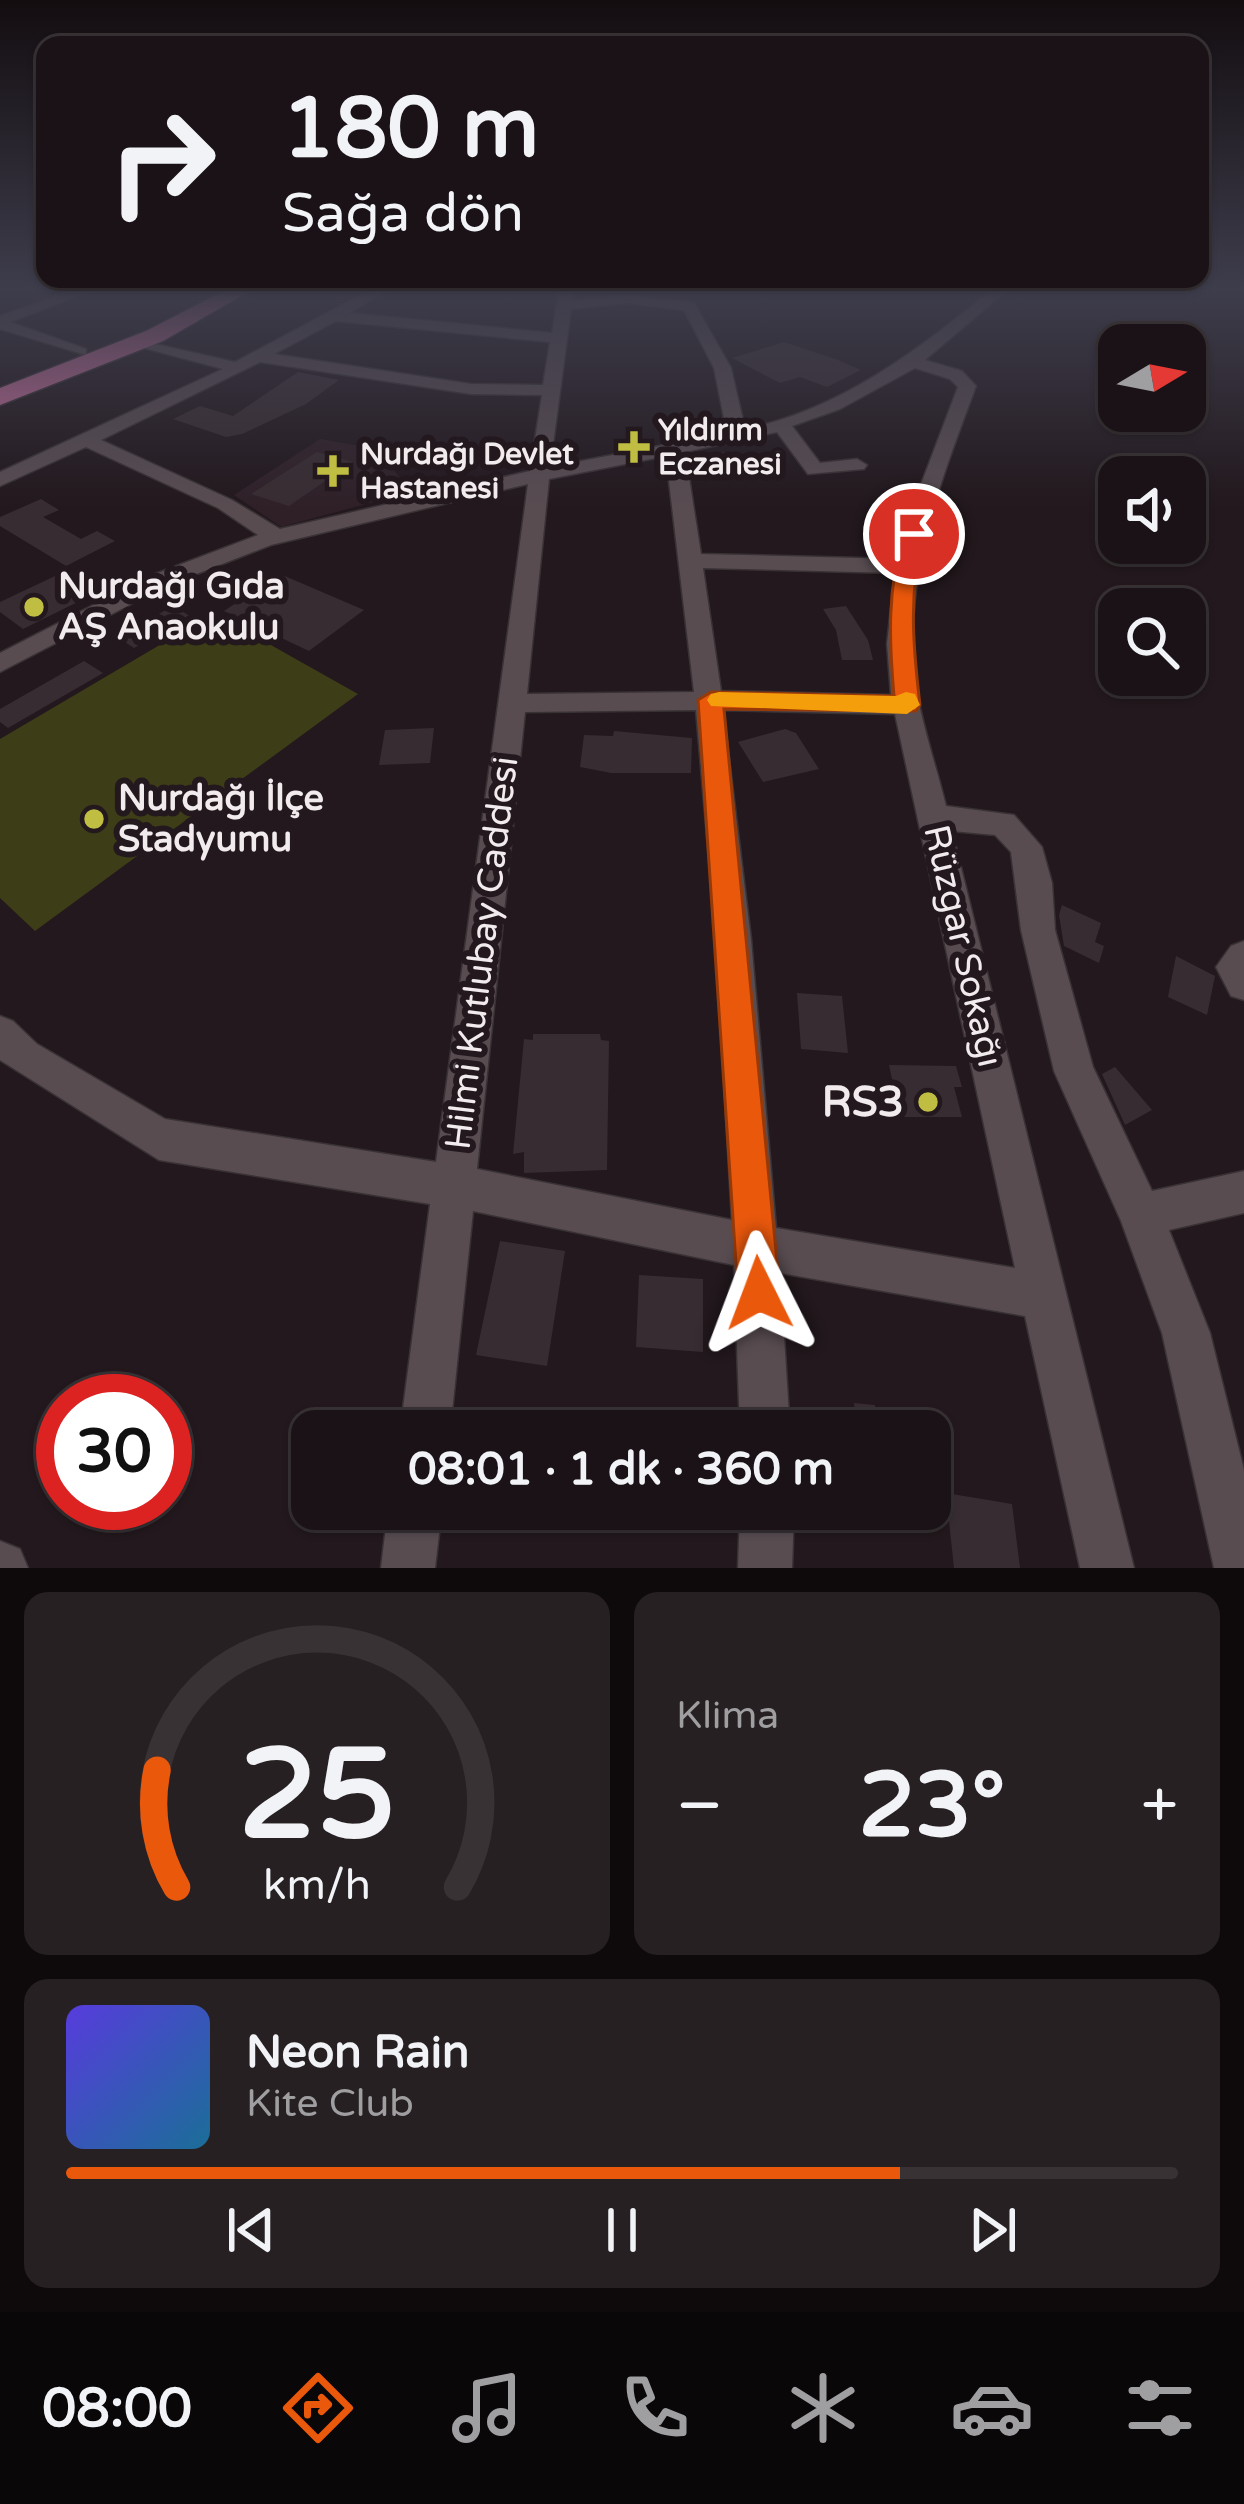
<!DOCTYPE html>
<html lang="tr">
<meta charset="utf-8">
<style>
body{margin:0;font-family:"Varela Round",sans-serif;background:#272023;color:#f1f3f6;height:100vh;display:flex;flex-direction:column;font-size:45px;white-space:nowrap}
*{box-sizing:border-box;margin:0}
p{font-size:39px;color:#9f9ea1}
.icon{flex:none;width:66px;height:66px;fill:none;stroke:currentColor;stroke-width:2;stroke-linecap:round;stroke-linejoin:round}
.map{position:relative;height:1568px;overflow:hidden}
.sheet{display:flex;flex-direction:column;gap:24px;padding:24px;background:#0e0a0c;flex:1}
.sheet>*{flex:none}
.top-card{position:absolute;left:36px;top:36px;width:1173px;height:252px;border-radius:24px;box-shadow:0 3px 9px #0004,0 0 0 3px #383235;background:#1a1216;color:#f1f3f6;overflow:hidden}
.needle{width:78px;rotate:80deg}
.buttons{position:absolute;left:1098px;top:324px;display:grid;gap:24px}
.buttons a{display:grid;place-items:center;width:108px;height:108px;border-radius:24px;background:#1a1216;box-shadow:0 3px 9px #0004,0 0 0 3px #383235;font-size:60px}
.speed{position:absolute;left:36px;top:1374px;display:flex;gap:24px;font-size:60px;font-weight:700;text-align:center}
.speed>*{display:grid;place-content:center;width:156px;height:156px;border-radius:50%;background:#1a1216;box-shadow:0 3px 9px #0004,0 0 0 3px #383235;line-height:1}
.speed .limit{border:18px solid #d22;background:#fff;color:#111}
.pin{position:absolute;display:grid;place-items:center;width:102px;height:102px;color:#fff;margin:-51px;border:6px solid #fff;border-radius:50%;box-shadow:0 3px 12px #0007}
.me{position:absolute;width:132px;margin:-66px;rotate:357deg;stroke-linejoin:round;filter:drop-shadow(0 0 9px #0008)}
.turn{display:flex;align-items:center;gap:42px;height:252px;padding:0 48px;font-size:54px}
.turn .icon{width:156px;height:156px;stroke-width:2.5}
.turn b{display:block;font-size:84px;line-height:102px}
.big{font-size:90px;font-weight:800;line-height:1.1}
.sheet .card{flex:1;display:flex;flex-direction:column;justify-content:center;gap:18px;min-width:0;padding:0 42px;border-radius:24px;background:#272023}
.sheet .dial{align-items:center;gap:0}
.dial svg{height:312px;overflow:visible;fill:none;stroke:#383235;stroke-width:7;stroke-linecap:round;text-anchor:middle}
.dial text{fill:#f1f3f6;stroke:none}
.song{display:flex;align-items:center;gap:36px}
.cover{width:144px;height:144px;border-radius:18px;background:linear-gradient(135deg,hsl(250 70% 55%),hsl(200 70% 35%))}
.played{height:12px;border-radius:6px;background:linear-gradient(90deg,#ea580c 75%,#383235 75%)}
.keys{display:flex;justify-content:space-around;direction:ltr}
.heat{display:flex;justify-content:space-between;align-items:center;font-size:66px;direction:ltr}
.sheet .tiles{flex:1;display:grid;gap:24px;grid-template-columns:1fr 1fr}
.card:last-child{grid-column:span 2}
.trip{position:absolute;left:291px;top:1410px;width:660px;height:120px;border-radius:24px;background:#1a1216;box-shadow:0 3px 9px #0004,0 0 0 3px #383235;font-weight:800;line-height:120px;text-align:center}
.menu{display:flex;height:192px;justify-content:space-around;align-items:center;background:#0a0709;color:#9f9ea1}
.menu .icon{width:84px;height:84px}
.menu .current{color:#ea580c}
.menu b{font-size:54px;color:#f1f3f6}
.map>svg:first-child{display:block}
.built{fill:#2f2027}
.green{fill:#3d3d18}
.building{fill:#372c31}
.lines{fill:none;stroke-linecap:round;stroke-linejoin:round}
.minor-casing{stroke:#393235;stroke-width:3}
.highway-casing{stroke:#393235;stroke-width:3}
.minor{fill:#584c51;fill-rule:evenodd}
.highway{fill:#c06b97;fill-rule:evenodd}
.route{fill:#ea580c;stroke:#983908;stroke-width:3}
.slow{fill:#f59e0b}
.poi-dot{fill:#bfbe42;stroke:#22181d;stroke-width:4.5}
.labels{text-anchor:middle;dominant-baseline:central;stroke-width:12;stroke-linejoin:round;paint-order:stroke}
.far-poi-label{font-size:30px;font-weight:bold;fill:#f2ebee;stroke:#22181d;text-anchor:start}
.poi-label{font-size:36px;font-weight:bold;fill:#f2ebee;stroke:#22181d;text-anchor:start}
.street-label{font-size:36px;fill:#f2ebee;stroke:#22181d}
.near-poi-label{font-size:42px;font-weight:bold;fill:#f2ebee;stroke:#22181d;text-anchor:end}
</style>
<div class="map">
<svg width="1244" height="1568" viewBox="0 0 1244 1568">
<rect width="100%" height="100%" fill="#22181d"/>
<!-- built -->
<polygon class="built" points="320,439 377,449 411,492 281,527 234,495"/>
<!-- green -->
<polygon class="green" points="214,613 358,694 35,931 0,898 0,739"/>
<!-- building -->
<g class="building">
<polygon points="784,342 838,360 861,370 827,387 800,377 780,383 732,358"/>
<polygon points="298,372 339,380 306,404 242,434 226,437 173,419 200,406 233,416"/>
<polygon points="317,452 353,462 289,506 251,494"/>
<polygon points="725,452 729,474 693,477 690,457"/>
<polygon points="41,499 59,510 43,517 81,539 97,531 115,541 66,566 0,526 0,517"/>
<polygon points="280,574 364,610 309,651 224,611"/>
<polygon points="55,576 86,598 23,629 0,612 0,602"/>
<polygon points="173,606 190,616 134,648 117,637"/>
<polygon points="846,606 868,640 873,660 842,660 836,630 823,609"/>
<polygon points="84,661 103,673 8,728 0,722 0,709"/>
<polygon points="434,728 430,763 379,765 385,730"/>
<polygon points="785,729 796,733 819,769 763,782 738,742"/>
<polygon points="614,731 692,738 691,773 611,773 580,767 584,735 613,736"/>
<polygon points="1062,905 1101,923 1095,942 1104,946 1099,963 1064,946 1059,915"/>
<polygon points="1176,956 1215,976 1207,1015 1168,997"/>
<polygon points="797,993 842,996 848,1053 801,1049"/>
<polygon points="533,1034 600,1034 601,1040 609,1041 607,1170 524,1173 524,1152 513,1154 524,1039 533,1040"/>
<polygon points="889,1065 956,1066 962,1087 954,1087 962,1117 900,1117"/>
<polygon points="1115,1067 1152,1110 1125,1125 1102,1074"/>
<polygon points="500,1241 565,1251 547,1366 476,1355"/>
<polygon points="639,1275 703,1279 703,1352 636,1347"/>
<polygon points="854,1403 875,1405 878,1431 823,1431 822,1409 855,1413"/>
<polygon points="946,1493 1012,1504 1020,1568 954,1568"/>
</g>
<g class="lines">
<!-- minor casing -->
<g class="minor-casing">
<g id="minor">
<polygon points="76,289 95,289 10,322 86,349 86,355 0,329 0,316"/>
<path d="M372,289H389L349,313L552,333L559,289H573L572,300L627,295L694,303L731,368L745,429C841,410 919,349 993,289H1008L925,360L962,371L976,386C941,480 902,579 915,681C921,723 936,765 946,806L1014,815L1042,847L1052,883L1055,930L1093,1067L1152,1191L1244,1171V1213L1169,1230L1210,1333L1244,1470V1568H1214L1162,1333L1121,1221L1054,1071L1021,930L1011,852L995,835L952,831L1134,1568H1080L1025,1316L780,1273L790,1431H740L734,1265L473,1211L450,1431H400L430,1204L159,1160L0,1060V1016L13,1021L37,1044L165,1119L436,1162L528,484L271,545L166,586L0,672V653L150,576L258,535L218,508L86,447L0,486V472L223,369L133,345V339L235,362ZM627,303L684,310L714,368L727,433L550,467L571,309ZM336,321L550,342L543,385L471,384L274,354ZM260,362L471,394L542,395L530,471L280,529L232,500L101,440ZM915,368L950,379L958,387L917,495L898,559L701,554L685,452L777,432L808,474L864,469L867,465L857,459L820,463L792,426L840,409ZM666,456L694,692L527,694L549,479ZM703,568L895,573L887,644L891,695L721,691ZM696,710L716,939L732,1220L477,1169L525,712ZM723,710L895,714L1015,1268L776,1228L751,939Z"/>
<polygon points="1244,941 1244,1000 1231,996 1216,967 1231,946"/>
<polygon points="388,1509 442,1509 435,1568 381,1568"/>
<polygon points="740,1509 794,1509 792,1568 738,1568"/>
<polygon points="0,1541 20,1549 28,1568 0,1568"/>
</g>
</g>
<!-- highway casing -->
<g class="highway-casing">
<polygon id="highway" points="228,289 253,289 163,341 0,405 0,388 146,331"/>
</g>
<!-- minor -->
<use href="#minor" class="minor"/>
<!-- highway -->
<use href="#highway" class="highway"/>
</g>
<!-- sky -->
<linearGradient id="sky" x2="0" y2="1"><stop stop-color="#130d10"/><stop offset="0.57" stop-color="#3e3d4c"/><stop offset="1" stop-color="#3e3d4c" stop-opacity="0"/></linearGradient>
<rect width="1244" height="508" fill="url(#sky)"/>
<!-- route -->
<path class="route" d="M914,528L924,534C908,592 913,646 920,705L916,711L724,709L780,1293L774,1308L759,1314L744,1308L738,1293L698,700L711,692L894,696C889,640 887,588 904,534Z"/>
<!-- slow -->
<polygon class="slow" points="719,692 896,696 906,692 915,694 920,705 907,714 711,706 707,700 711,694"/>
<!-- markers -->
<g class="poi-dot">
<path d="M628 429h12v12h12v12h-12v12h-12v-12h-12v-12h12z"/>
<path d="M327 453h12v12h12v12h-12v12h-12v-12h-12v-12h12z"/>
<circle cx="34" cy="607" r="12"/>
<circle cx="94" cy="819" r="12"/>
<circle cx="928" cy="1102" r="12"/>
</g>
<g class="labels">
<!-- far-poi labels -->
<g class="far-poi-label">
<text x="658" y="430">Yıldırım<tspan x="658" dy="34">Eczanesi</tspan></text>
<text x="360" y="454">Nurdağı Devlet<tspan x="360" dy="34">Hastanesi</tspan></text>
</g>
<!-- poi labels -->
<g class="poi-label">
<text x="58" y="586">Nurdağı Gıda<tspan x="58" dy="41">AŞ Anaokulu</tspan></text>
<text x="118" y="798">Nurdağı İlçe<tspan x="118" dy="41">Stadyumu</tspan></text>
</g>
<!-- street labels -->
<g class="street-label">
<text transform="translate(963 946) rotate(77)">Rüzgar Sokağı</text>
<text transform="translate(482 953) rotate(-83)">Hilmi Kutlubay Caddesi</text>
</g>
<!-- near-poi labels -->
<g class="near-poi-label">
<text x="904" y="1102">RS3</text>
</g>
</g>
</svg>
<div class="buttons">
<a><svg class="needle" viewBox="-14 -14 28 28"><path d="M0-13l5 13h-10z" fill="#e53935"/><path d="M0 13l5-13h-10z" fill="#9f9ea1"/></svg></a>
<a><svg class="icon" aria-label="sound" viewBox="0 0 24 24"><path d="M4 9h4l5-4v14l-5-4H4zM17 9q2 3 0 6"/></svg></a>
<a><svg class="icon" aria-label="search" viewBox="0 0 24 24"><circle cx="10" cy="10" r="6"/><path d="M15 15l6 6"/></svg></a>
</div>
<div class="speed"><div class="limit">30</div></div>
<div class="pin" style="left:914px;top:534px;background:#d93025"><svg class="icon" aria-label="arrive" viewBox="0 0 24 24"><path d="M6 21V4h12l-3 4 3 4H6"/></svg></div>
<svg class="me" style="left:759px;top:1293px" viewBox="-20 -20 40 40"><path d="M0-17L14 15 0 8-14 15z" fill="#ea580c" stroke="#fff" stroke-width="4"/></svg>
<div class="trip">08:01 · 1 dk · 360 m</div>
<div class="top-card">
<div class="turn"><svg class="icon" aria-label="right" viewBox="0 0 24 24"><path d="M7 20v-9h11M14 6l5 5-5 5"/></svg><div><b>180 m</b>Sağa dön</div></div>
</div>
</div>
<section class="sheet">
<div class="tiles">
<div class="card dial"><svg viewBox="0 0 100 80">
<path d="M14 69A42 42 0 1 1 86 69"/>
<path d="M14 69A42 42 0 0 1 9 39" stroke="#ea580c"/>
<text x="50" y="56" font-size="32" font-weight="700">25</text>
<text x="50" y="72" font-size="11">km/h</text>
</svg></div>
<div class="card"><p>Klima</p>
<div class="heat"><a>−</a><b class="big">23°</b><a>+</a></div>
</div>
<div class="card">
<div class="song"><i class="cover"></i><div><b>Neon Rain</b><p>Kite Club</p></div></div>
<div class="played"></div>
<div class="keys"><svg class="icon" aria-label="previous" viewBox="0 0 24 24"><path d="M18 5L8 12l10 7zM5 5v14"/></svg><svg class="icon" aria-label="pause" viewBox="0 0 24 24"><path d="M8 5v14M16 5v14"/></svg><svg class="icon" aria-label="next" viewBox="0 0 24 24"><path d="M6 5l10 7-10 7zM19 5v14"/></svg></div>
</div>
</div>
</section>
<nav class="menu">
<b>08:00</b>
<svg class="icon current" aria-label="directions" viewBox="0 0 24 24"><path d="M12 3l9 9-9 9-9-9zM9 14v-3h6M13 9l2 2-2 2"/></svg>
<svg class="icon" aria-label="music" viewBox="0 0 24 24"><path d="M9 18V5l10-2v13"/><circle cx="6" cy="18" r="3"/><circle cx="16" cy="16" r="3"/></svg>
<svg class="icon" aria-label="phone" viewBox="0 0 24 24"><path d="M5 4h4l2 5-3 2q2 4 5 5l2-3 5 2v4C11 20 4 13 5 4z"/></svg>
<svg class="icon" aria-label="climate" viewBox="0 0 24 24"><path d="M12 3v18M4 7l16 10M4 17L20 7"/></svg>
<svg class="icon" aria-label="car" viewBox="0 0 24 24"><path d="M5 17H2v-5l4-1 3-4h7l3 4 3 1v5h-3M9 17h6M6 11h13"/><circle cx="7" cy="17" r="2"/><circle cx="17" cy="17" r="2"/></svg>
<svg class="icon" aria-label="filters" viewBox="0 0 24 24"><path d="M4 7h16M4 17h16"/><circle cx="9" cy="7" r="2"/><circle cx="15" cy="17" r="2"/></svg>
</nav>
